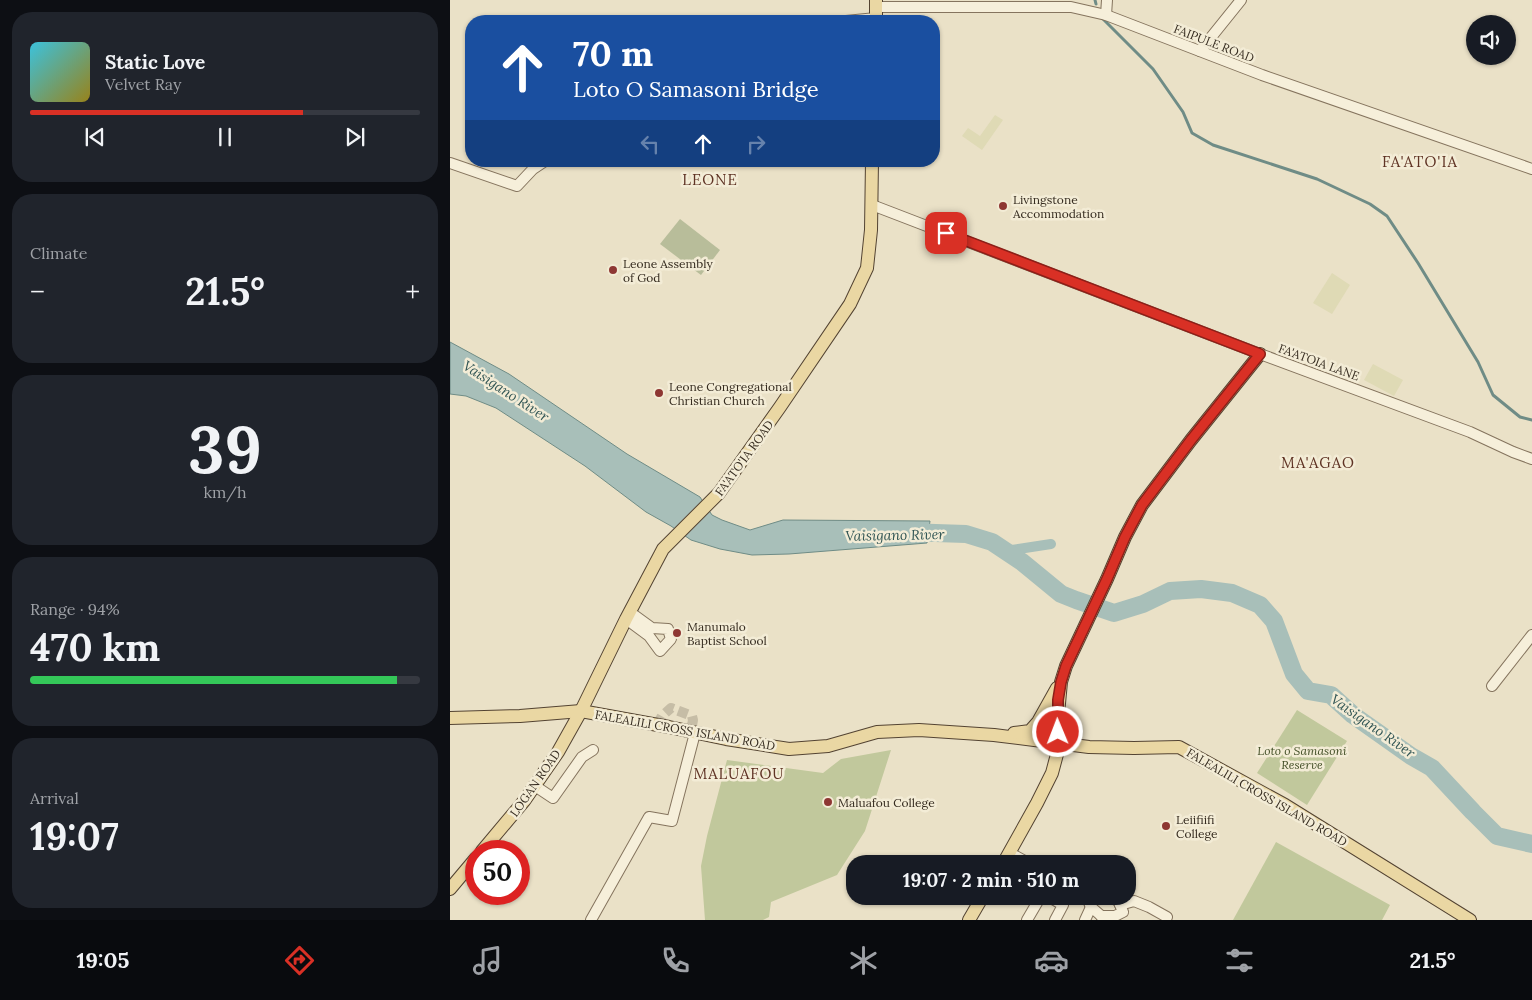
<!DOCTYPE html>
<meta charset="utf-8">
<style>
body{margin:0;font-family:Lora,serif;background:#20242c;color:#f1f3f6;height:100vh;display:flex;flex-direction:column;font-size:19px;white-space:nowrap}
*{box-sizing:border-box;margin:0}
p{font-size:16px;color:#9ea1a6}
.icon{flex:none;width:28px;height:28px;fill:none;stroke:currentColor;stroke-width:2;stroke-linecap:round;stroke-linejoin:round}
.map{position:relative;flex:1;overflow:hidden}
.drawer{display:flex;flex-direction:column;gap:12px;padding:12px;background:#0d0f14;width:450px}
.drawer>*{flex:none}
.top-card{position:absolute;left:15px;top:15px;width:475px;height:152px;border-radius:20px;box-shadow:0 1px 4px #0004;background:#1a4fa0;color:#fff;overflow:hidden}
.fabs{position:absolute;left:1016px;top:15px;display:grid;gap:10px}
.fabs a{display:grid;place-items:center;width:50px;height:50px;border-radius:50%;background:#171b24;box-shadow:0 1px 4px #0004;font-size:25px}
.speed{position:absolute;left:15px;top:840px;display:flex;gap:10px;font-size:25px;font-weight:700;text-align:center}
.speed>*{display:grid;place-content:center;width:65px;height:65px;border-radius:50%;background:#171b24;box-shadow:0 1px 4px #0004;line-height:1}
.speed .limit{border:8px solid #d22;background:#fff;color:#111}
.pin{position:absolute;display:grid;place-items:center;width:42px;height:42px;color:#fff;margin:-21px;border-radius:10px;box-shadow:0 2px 8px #0006}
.me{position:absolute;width:55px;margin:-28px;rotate:359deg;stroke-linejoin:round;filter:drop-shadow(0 0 4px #0008)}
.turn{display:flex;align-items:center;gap:18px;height:105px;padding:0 25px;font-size:22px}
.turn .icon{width:65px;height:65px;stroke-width:2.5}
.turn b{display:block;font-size:35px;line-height:42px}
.lanes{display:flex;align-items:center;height:48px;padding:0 25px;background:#0003;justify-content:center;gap:25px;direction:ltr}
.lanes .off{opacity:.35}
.big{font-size:38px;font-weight:700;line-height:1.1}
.drawer .tile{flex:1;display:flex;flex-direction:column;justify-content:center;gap:8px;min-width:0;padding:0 18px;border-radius:20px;background:#20242c}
.drawer .dial{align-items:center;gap:0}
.dial b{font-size:65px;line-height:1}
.song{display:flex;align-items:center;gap:15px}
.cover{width:60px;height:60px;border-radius:8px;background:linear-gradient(135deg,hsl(190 70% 55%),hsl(50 70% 35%))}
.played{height:5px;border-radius:2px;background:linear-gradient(90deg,#d93025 70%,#363941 70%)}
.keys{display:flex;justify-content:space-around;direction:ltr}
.heat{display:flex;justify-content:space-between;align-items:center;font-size:28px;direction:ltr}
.charge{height:8px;border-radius:4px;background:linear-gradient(90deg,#34c759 94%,#363941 0)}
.trip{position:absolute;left:396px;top:855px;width:290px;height:50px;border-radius:20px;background:#171b24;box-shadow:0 1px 4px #0004;font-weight:700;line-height:50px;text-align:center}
.menu{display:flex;height:80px;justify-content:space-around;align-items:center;background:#090b0e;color:#9ea1a6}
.menu .icon{width:35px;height:35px}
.menu .on{color:#d93025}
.menu b{font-size:22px;color:#f1f3f6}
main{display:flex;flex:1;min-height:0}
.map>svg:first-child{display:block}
.farmland{fill:#dfdab5}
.green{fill:#c1c89c}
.cemetery{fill:#b8bd9a}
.water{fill:#a8bfb9;stroke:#6f8c86}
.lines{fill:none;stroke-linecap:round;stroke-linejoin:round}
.stream{stroke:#6f8c86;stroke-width:3}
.canal{stroke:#a8bfb9;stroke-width:10}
.river{stroke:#a8bfb9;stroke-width:18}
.minor-tunnel{stroke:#c6bda6;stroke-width:10;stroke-dasharray:10 5;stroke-linecap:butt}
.minor-casing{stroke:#85745e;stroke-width:12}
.major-casing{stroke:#534332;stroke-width:14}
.minor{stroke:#f6efda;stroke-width:10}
.major{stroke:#ead7a3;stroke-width:12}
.route-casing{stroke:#8d1f18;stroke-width:12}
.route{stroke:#d93025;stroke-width:9}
.poi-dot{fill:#8e3733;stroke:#f3ecd6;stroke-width:2}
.labels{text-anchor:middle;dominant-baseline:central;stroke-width:5;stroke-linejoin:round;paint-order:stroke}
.street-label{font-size:12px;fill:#362c20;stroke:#f3ecd6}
.poi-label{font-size:12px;fill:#362c20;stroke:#f3ecd6;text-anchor:start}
.park-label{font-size:12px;font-style:italic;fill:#455129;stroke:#f3ecd6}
.water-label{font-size:14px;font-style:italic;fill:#315554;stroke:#f3ecd6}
.quarter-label{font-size:15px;letter-spacing:1px;fill:#5f3324;stroke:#f3ecd6}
</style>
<main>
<section class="drawer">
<div class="tile">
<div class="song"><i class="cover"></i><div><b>Static Love</b><p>Velvet Ray</p></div></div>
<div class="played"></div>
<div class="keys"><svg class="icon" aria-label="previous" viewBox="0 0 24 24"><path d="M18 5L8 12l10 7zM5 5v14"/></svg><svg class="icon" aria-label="pause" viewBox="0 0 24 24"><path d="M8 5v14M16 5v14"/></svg><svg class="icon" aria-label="next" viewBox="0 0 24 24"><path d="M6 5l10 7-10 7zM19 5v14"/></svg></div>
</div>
<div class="tile"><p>Climate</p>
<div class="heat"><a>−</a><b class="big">21.5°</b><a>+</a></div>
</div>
<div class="tile dial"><b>39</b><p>km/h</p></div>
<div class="tile"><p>Range · 94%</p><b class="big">470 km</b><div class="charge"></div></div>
<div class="tile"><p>Arrival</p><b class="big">19:07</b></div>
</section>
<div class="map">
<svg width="1082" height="920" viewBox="0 0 1082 920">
<rect width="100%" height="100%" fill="#eae1c7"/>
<!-- farmland -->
<g class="farmland">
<polygon points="545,115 553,120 532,150 512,136 518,128 530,136"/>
<polygon points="882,273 900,285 882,314 863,303"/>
<polygon points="923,364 953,380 944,396 914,380"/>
</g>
<!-- green -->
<g class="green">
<polygon points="847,710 897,741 857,805 807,773"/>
<polygon points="441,750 415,831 387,875 321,902 319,917 313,920 255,920 251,866 257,836 277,760 373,773 391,759"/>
<polygon points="826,842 940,905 932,920 783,920"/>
</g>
<!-- cemetery -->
<polygon class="cemetery" points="230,219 270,250 251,275 210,244"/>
<!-- water -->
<polygon class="water" points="0,342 59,374 177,454 250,497 262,515 272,520 300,530 333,520 480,521 477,543 339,554 302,555 270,549 241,540 221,526 196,512 135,466 46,408 16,396 0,394"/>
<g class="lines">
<!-- stream -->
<g class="stream">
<polyline points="645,0 646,4"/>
<polyline points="652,18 703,69 733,112 742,133 763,145 867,179 920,204 937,216 968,263 1028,362 1043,395 1070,417 1082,420"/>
</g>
<!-- canal -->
<polyline class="canal" points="555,551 601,544"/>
<!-- river -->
<polyline class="river" points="455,532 516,534 542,542 572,562 611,594 626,600 664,613 693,604 720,591 751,589 782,593 810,605 824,621 844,674 858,691 881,695 903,715 961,756 982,768 1023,812 1047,836 1082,844"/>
<!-- minor-tunnel -->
<polyline class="minor-tunnel" points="207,725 212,716 221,708 242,716 243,720 241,731"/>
<!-- minor casing -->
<g class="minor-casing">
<g id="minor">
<polyline points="426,7 621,7 656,15 812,75 1082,169"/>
<polyline points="656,15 657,0"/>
<polyline points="396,21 426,18"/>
<polyline points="750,51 791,0"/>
<polyline points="0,163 67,186 83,169 95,161"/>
<polyline points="422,205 810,354 1020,432 1063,452 1082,459"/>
<polyline points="176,619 199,636 210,651 221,639 218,629 202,628 180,612"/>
<polyline points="1042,686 1082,635"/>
<polyline points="85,786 103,798 132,757 143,750"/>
<polyline points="560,853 580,864"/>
<polyline points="603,896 601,898 613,905 605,920"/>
<polyline points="636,896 641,907 656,920"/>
<polyline points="670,905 684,901 699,907 717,917"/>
<polyline points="651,916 665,916 673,912 669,902 660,896"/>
<polyline points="141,920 199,817 222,821 245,733"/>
<polyline points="577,920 591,896"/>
<polyline points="635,920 641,907"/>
</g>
</g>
<!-- major casing -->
<g class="major-casing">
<g id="major">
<polyline points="426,21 426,0"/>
<polyline points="0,718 70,716 131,711 219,727 276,739 339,749 378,746 427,732 469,730 544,735 639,747 684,748 729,747 835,805 1020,920"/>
<polyline points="564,733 580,731 588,722 607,688"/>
<polyline points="32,851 74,801 108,752 131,711 176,619 213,549 269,493 330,407 400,304 417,268 421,230 422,161"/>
<polyline points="553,864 587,803 602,773 610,743 608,714 611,682 616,666 657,579 675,537 692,505 741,440 810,354"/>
<polyline points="0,889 26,858"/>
<polyline points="519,920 533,896"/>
</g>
</g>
<!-- minor -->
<use href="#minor" class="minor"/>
<!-- major -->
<use href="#major" class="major"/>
</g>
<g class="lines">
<!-- route casing -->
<g class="route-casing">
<polyline id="route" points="496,233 810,354 741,440 692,505 675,537 657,579 616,666 611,682 608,700 608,732"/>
</g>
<!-- route -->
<use href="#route" class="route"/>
</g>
<!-- markers -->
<g class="poi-dot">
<circle cx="553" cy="206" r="5"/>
<circle cx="163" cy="270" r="5"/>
<circle cx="209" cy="393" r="5"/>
<circle cx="227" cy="633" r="5"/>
<circle cx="378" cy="802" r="5"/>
<circle cx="716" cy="826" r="5"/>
</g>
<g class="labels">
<!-- street labels -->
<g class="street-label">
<text transform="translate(764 43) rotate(21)">FAIPULE ROAD</text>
<text transform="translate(869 362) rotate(20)">FA'ATOIA LANE</text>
<text transform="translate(294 458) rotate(-54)">FA'ATO'IA ROAD</text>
<text transform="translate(235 730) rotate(10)">FALEALILI CROSS ISLAND ROAD</text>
<text transform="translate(85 783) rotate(-55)">LOGAN ROAD</text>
<text transform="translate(817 797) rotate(30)">FALEALILI CROSS ISLAND ROAD</text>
</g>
<!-- poi labels -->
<g class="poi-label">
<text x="563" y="199">Livingstone<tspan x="563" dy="14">Accommodation</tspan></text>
<text x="173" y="263">Leone Assembly<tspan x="173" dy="14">of God</tspan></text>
<text x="219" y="386">Leone Congregational<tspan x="219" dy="14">Christian Church</tspan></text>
<text x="237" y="626">Manumalo<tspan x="237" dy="14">Baptist School</tspan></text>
<text x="388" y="802">Maluafou College</text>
<text x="726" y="819">Leiifiifi<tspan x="726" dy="14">College</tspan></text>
</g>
<!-- park labels -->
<g class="park-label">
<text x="852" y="750">Loto o Samasoni<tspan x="852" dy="14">Reserve</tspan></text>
</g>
<!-- water labels -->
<g class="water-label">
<text transform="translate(56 391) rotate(33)">Vaisigano River</text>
<text transform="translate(445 535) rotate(-1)">Vaisigano River</text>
<text transform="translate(923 726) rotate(35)">Vaisigano River</text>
</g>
<!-- quarter labels -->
<g class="quarter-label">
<text x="970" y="161">FA'ATO'IA</text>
<text x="260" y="179">LEONE</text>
<text x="868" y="462">MA'AGAO</text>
<text x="289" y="773">MALUAFOU</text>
</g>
</g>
</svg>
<div class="fabs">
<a><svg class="icon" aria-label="sound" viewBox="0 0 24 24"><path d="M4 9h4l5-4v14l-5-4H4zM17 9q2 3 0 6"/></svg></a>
</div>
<div class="speed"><div class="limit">50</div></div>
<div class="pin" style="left:496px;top:233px;background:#d93025"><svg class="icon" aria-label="arrive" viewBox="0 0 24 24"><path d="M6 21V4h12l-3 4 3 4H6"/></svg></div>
<svg class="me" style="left:608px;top:732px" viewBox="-20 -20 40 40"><circle r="17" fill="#d93025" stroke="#fff" stroke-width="3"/><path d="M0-11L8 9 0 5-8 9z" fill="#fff"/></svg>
<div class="trip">19:07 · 2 min · 510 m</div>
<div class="top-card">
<div class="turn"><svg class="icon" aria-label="ahead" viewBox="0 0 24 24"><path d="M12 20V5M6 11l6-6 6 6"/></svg><div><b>70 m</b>Loto O Samasoni Bridge</div></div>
<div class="lanes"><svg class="icon off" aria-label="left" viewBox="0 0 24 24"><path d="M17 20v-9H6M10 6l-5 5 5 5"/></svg><svg class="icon" aria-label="ahead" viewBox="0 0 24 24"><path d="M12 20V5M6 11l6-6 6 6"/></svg><svg class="icon off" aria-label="right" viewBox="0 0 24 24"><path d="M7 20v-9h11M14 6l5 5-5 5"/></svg></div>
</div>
</div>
</main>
<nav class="menu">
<b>19:05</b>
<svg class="icon on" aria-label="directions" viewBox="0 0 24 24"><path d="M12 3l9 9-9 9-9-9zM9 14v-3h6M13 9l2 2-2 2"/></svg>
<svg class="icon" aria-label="music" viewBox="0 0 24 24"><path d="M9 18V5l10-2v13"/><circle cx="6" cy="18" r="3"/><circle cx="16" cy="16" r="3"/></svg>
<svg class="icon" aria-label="phone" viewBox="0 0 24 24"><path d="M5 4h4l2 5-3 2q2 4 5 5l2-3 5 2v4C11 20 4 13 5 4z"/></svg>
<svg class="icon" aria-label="climate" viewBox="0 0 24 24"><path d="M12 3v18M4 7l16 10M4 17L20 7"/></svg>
<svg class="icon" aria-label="car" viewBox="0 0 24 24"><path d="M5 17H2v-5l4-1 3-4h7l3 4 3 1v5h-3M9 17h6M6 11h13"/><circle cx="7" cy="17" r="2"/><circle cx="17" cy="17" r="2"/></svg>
<svg class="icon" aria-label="filters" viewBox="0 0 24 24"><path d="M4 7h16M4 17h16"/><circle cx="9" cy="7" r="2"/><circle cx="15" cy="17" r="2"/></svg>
<b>21.5°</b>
</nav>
